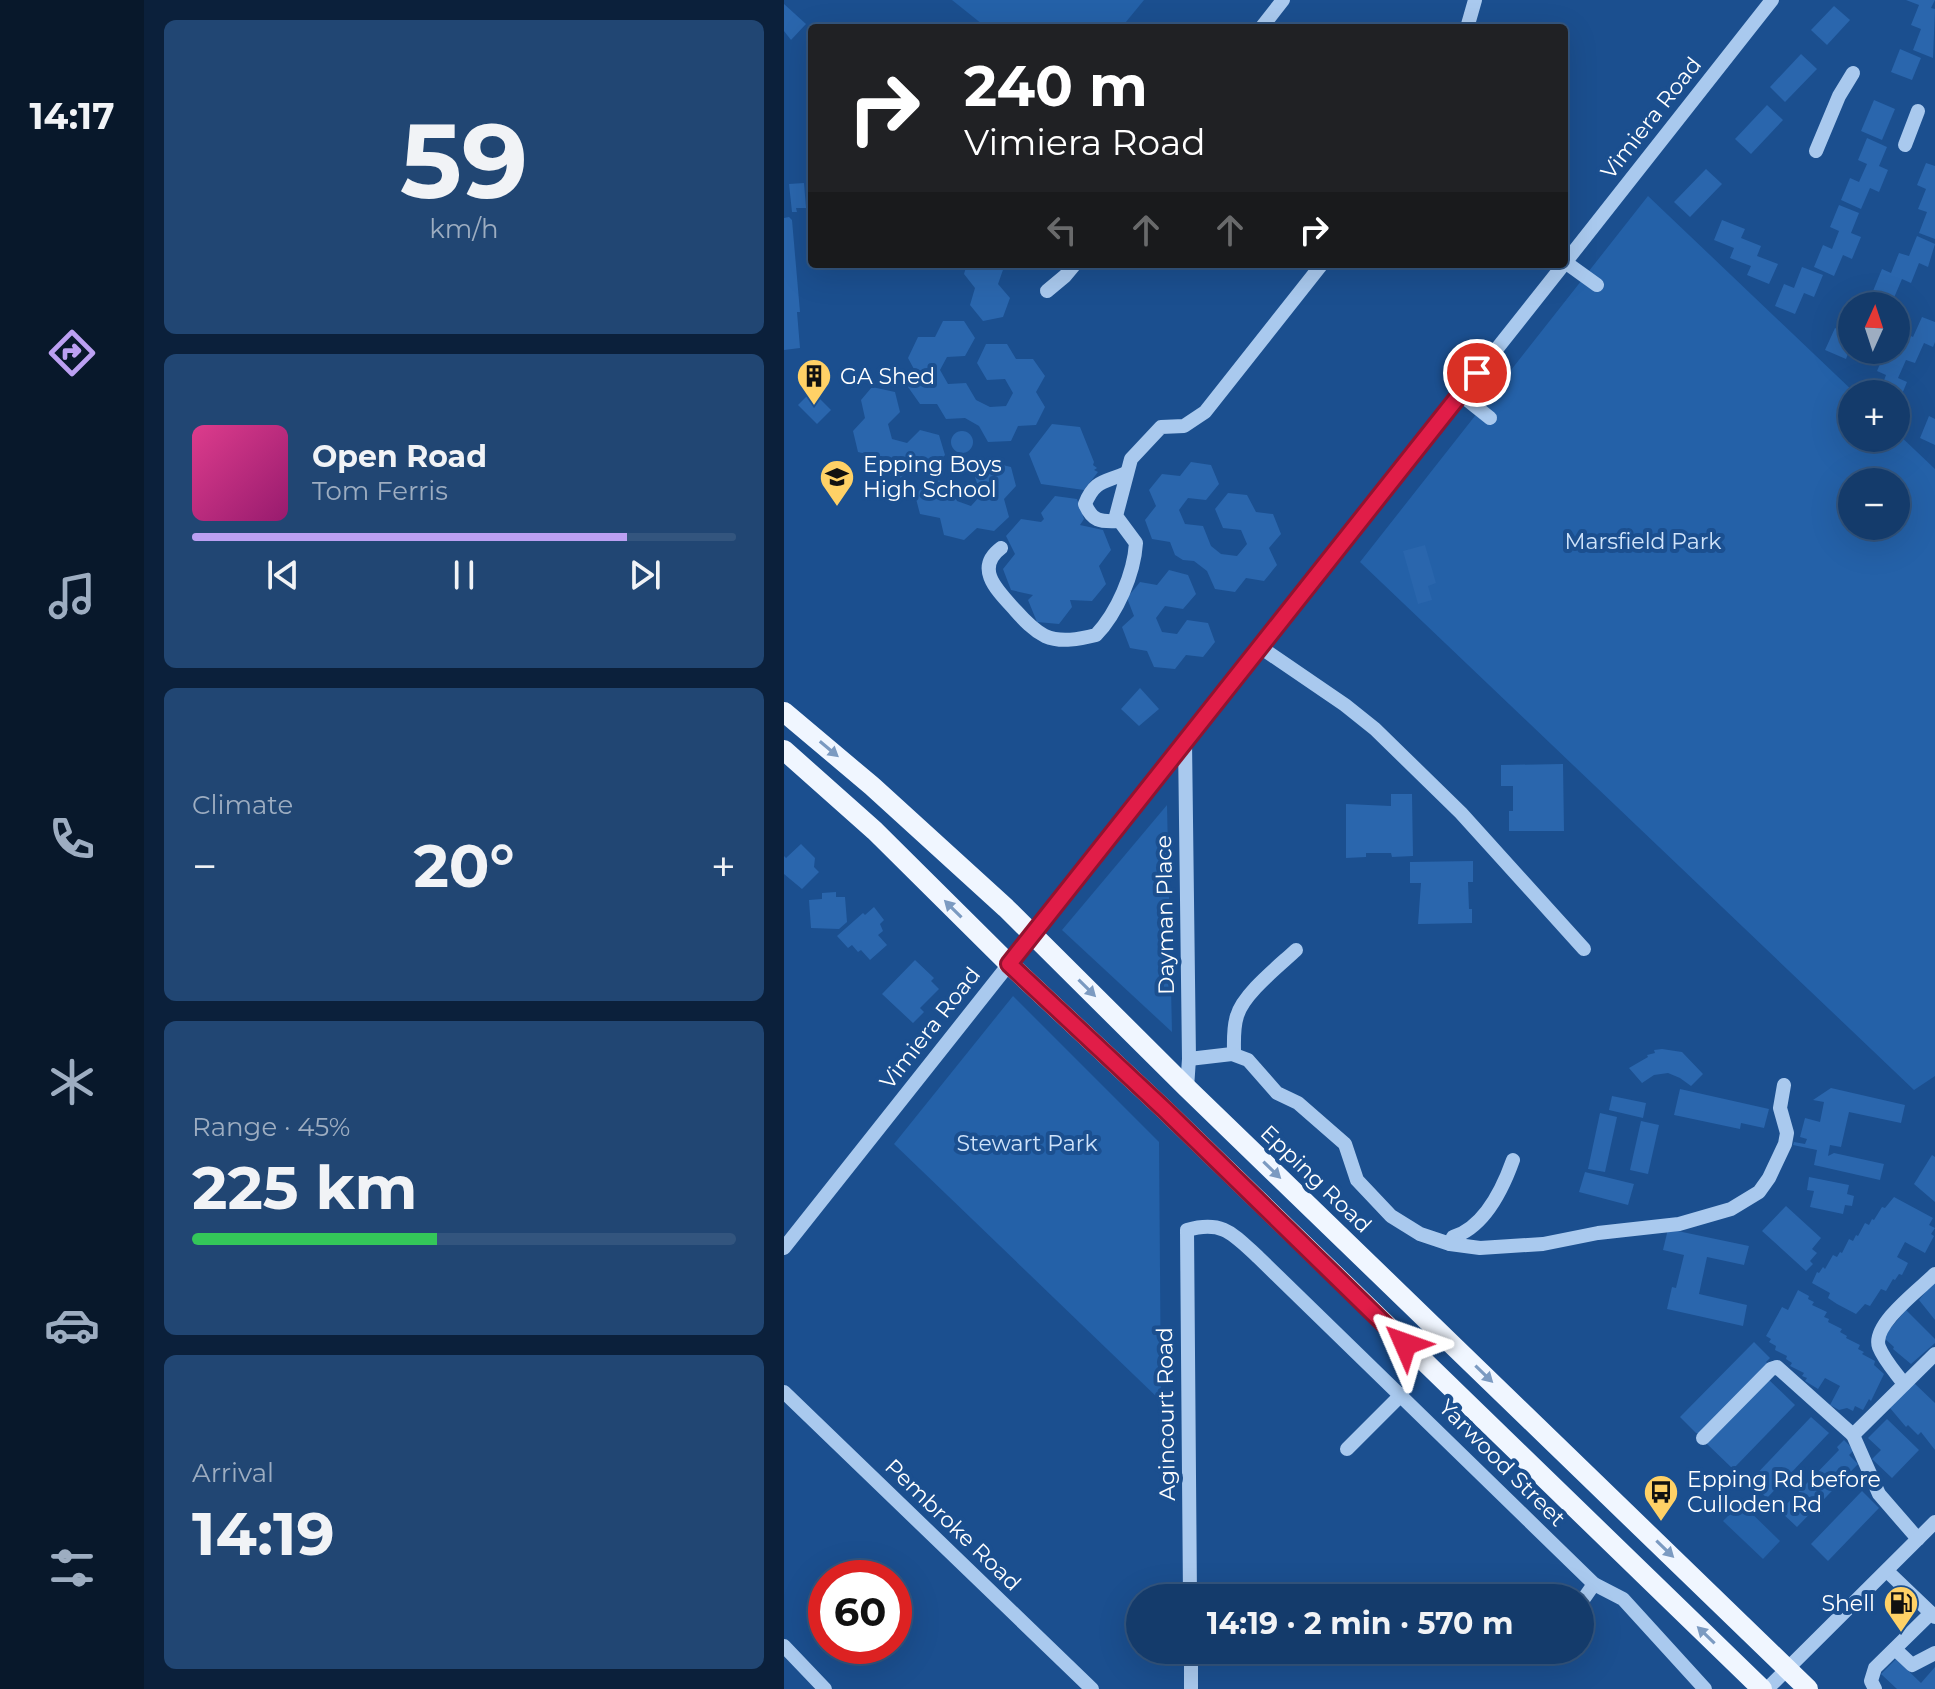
<!DOCTYPE html>
<meta charset="utf-8">
<style>
body{margin:0;font-family:Montserrat,sans-serif;background:#214673;color:#f1f3f6;height:100vh;display:flex;flex-direction:column;font-size:30px;white-space:nowrap}
*{box-sizing:border-box;margin:0}
p{font-size:26px;color:#9dadc1}
.icon{flex:none;width:44px;height:44px;fill:none;stroke:currentColor;stroke-width:2;stroke-linecap:round;stroke-linejoin:round}
.map{position:relative;flex:1;overflow:hidden}
.panel{display:flex;flex-direction:column;gap:20px;padding:20px;background:#0b203b;width:640px}
.panel>*{flex:none}
.hud{position:absolute;left:24px;top:24px;width:760px;height:244px;border-radius:8px;box-shadow:0 8px 32px #0002,0 0 0 2px #33557e;background:#202124;color:#fff;overflow:hidden}
.needle{width:52px;rotate:3deg}
.fabs{position:absolute;left:1054px;top:292px;display:grid;gap:16px}
.fabs a{display:grid;place-items:center;width:72px;height:72px;border-radius:50%;background:#143b6b;box-shadow:0 8px 32px #0002,0 0 0 2px #33557e;font-size:40px}
.speed{position:absolute;left:24px;top:1560px;display:flex;gap:16px;font-size:40px;font-weight:700;text-align:center}
.speed>*{display:grid;place-content:center;width:104px;height:104px;border-radius:50%;background:#143b6b;box-shadow:0 8px 32px #0002,0 0 0 2px #33557e;line-height:1}
.speed .limit{border:12px solid #d22;background:#fff;color:#111}
.pin{position:absolute;display:grid;place-items:center;width:68px;height:68px;color:#fff;margin:-34px;border:4px solid #fff;border-radius:50%;box-shadow:0 2px 8px #0007}
.me{position:absolute;width:88px;margin:-44px;rotate:313deg;stroke-linejoin:round;filter:drop-shadow(0 0 6px #0008)}
.turn{display:flex;align-items:center;gap:28px;height:168px;padding:0 24px;font-size:36px}
.turn .icon{width:104px;height:104px;stroke-width:2.5}
.turn b{display:block;font-size:56px;line-height:68px}
.lanes{display:flex;align-items:center;height:76px;padding:0 24px;background:#0003;justify-content:center;gap:40px;direction:ltr}
.lanes .off{opacity:.35}
.big{font-size:60px;font-weight:700;line-height:1.1}
.panel .widget{flex:1;display:flex;flex-direction:column;justify-content:center;gap:12px;min-width:0;padding:0 28px;border-radius:12px;background:#214673}
.panel .dial{align-items:center;gap:0}
.dial b{font-size:104px;line-height:1}
.song{display:flex;align-items:center;gap:24px}
.cover{width:96px;height:96px;border-radius:12px;background:linear-gradient(135deg,hsl(330 70% 55%),hsl(320 70% 35%))}
.played{height:8px;border-radius:4px;background:linear-gradient(90deg,#bca0f2 80%,#33557e 80%)}
.keys{display:flex;justify-content:space-around;direction:ltr}
.heat{display:flex;justify-content:space-between;align-items:center;font-size:44px;direction:ltr}
.charge{height:12px;border-radius:6px;background:linear-gradient(90deg,#34c759 45%,#33557e 0)}
.trip{position:absolute;left:342px;top:1584px;width:468px;height:80px;border-radius:40px;background:#143b6b;box-shadow:0 8px 32px #0002,0 0 0 2px #33557e;font-weight:700;line-height:80px;text-align:center}
main{display:flex;flex:1;min-height:0}
.tab-bar{display:flex;flex-direction:column;width:144px;justify-content:space-around;align-items:center;background:#08182b;color:#9dadc1}
.tab-bar .icon{width:56px;height:56px}
.tab-bar .on{color:#bca0f2}
.tab-bar b{font-size:36px;color:#f1f3f6}
.map>svg:first-child{display:block}
.green{fill:#2461a8;fill-rule:evenodd}
.building{fill:#2a66ad}
.lines{fill:none;stroke-linecap:round;stroke-linejoin:round}
.minor{stroke:#a9c9ee;stroke-width:14}
.major{stroke:#f0f6ff;stroke-width:20}
.oneway{fill:#7b9ac1}
.route-casing{stroke:#92132f;stroke-width:20}
.route{stroke:#e11d48;stroke-width:14}
.labels{text-anchor:middle;dominant-baseline:central;stroke-width:8;stroke-linejoin:round;paint-order:stroke}
.street-label{font-size:22px;fill:#fff;stroke:#1b4f8f}
.poi-label{font-size:22px;fill:#fff;stroke:#1b4f8f;text-anchor:start}
.park-label{font-size:22px;fill:#cfe3fa;stroke:#1b4f8f}
</style>
<main>
<nav class="tab-bar">
<b>14:17</b>
<svg class="icon on" aria-label="directions" viewBox="0 0 24 24"><path d="M12 3l9 9-9 9-9-9zM9 14v-3h6M13 9l2 2-2 2"/></svg>
<svg class="icon" aria-label="music" viewBox="0 0 24 24"><path d="M9 18V5l10-2v13"/><circle cx="6" cy="18" r="3"/><circle cx="16" cy="16" r="3"/></svg>
<svg class="icon" aria-label="phone" viewBox="0 0 24 24"><path d="M5 4h4l2 5-3 2q2 4 5 5l2-3 5 2v4C11 20 4 13 5 4z"/></svg>
<svg class="icon" aria-label="climate" viewBox="0 0 24 24"><path d="M12 3v18M4 7l16 10M4 17L20 7"/></svg>
<svg class="icon" aria-label="car" viewBox="0 0 24 24"><path d="M5 17H2v-5l4-1 3-4h7l3 4 3 1v5h-3M9 17h6M6 11h13"/><circle cx="7" cy="17" r="2"/><circle cx="17" cy="17" r="2"/></svg>
<svg class="icon" aria-label="filters" viewBox="0 0 24 24"><path d="M4 7h16M4 17h16"/><circle cx="9" cy="7" r="2"/><circle cx="15" cy="17" r="2"/></svg>
</nav>
<section class="panel">
<div class="widget dial"><b>59</b><p>km/h</p></div>
<div class="widget">
<div class="song"><i class="cover"></i><div><b>Open Road</b><p>Tom Ferris</p></div></div>
<div class="played"></div>
<div class="keys"><svg class="icon" aria-label="previous" viewBox="0 0 24 24"><path d="M18 5L8 12l10 7zM5 5v14"/></svg><svg class="icon" aria-label="pause" viewBox="0 0 24 24"><path d="M8 5v14M16 5v14"/></svg><svg class="icon" aria-label="next" viewBox="0 0 24 24"><path d="M6 5l10 7-10 7zM19 5v14"/></svg></div>
</div>
<div class="widget"><p>Climate</p>
<div class="heat"><a>−</a><b class="big">20°</b><a>+</a></div>
</div>
<div class="widget"><p>Range · 45%</p><b class="big">225 km</b><div class="charge"></div></div>
<div class="widget"><p>Arrival</p><b class="big">14:19</b></div>
</section>
<div class="map">
<svg width="1151" height="1689" viewBox="0 0 1151 1689">
<rect width="100%" height="100%" fill="#1b4f8f"/>
<!-- green -->
<g class="green">
<polygon points="168,0 360,0 337,28 203,28"/>
<path d="M864,196L1072,394H1068V438H1112V432L1151,469V1076L1130,1090L576,562ZM1068,482H1112V526H1068Z"/>
<polygon points="383,805 388,1032 278,930"/>
<polygon points="229,996 375,1142 377,1401 110,1144"/>
<polygon points="957,1503 996,1541 979,1559 939,1521"/>
</g>
<!-- building -->
<g class="building">
<polygon points="1122,0 1151,0 1147,8 1151,9 1149,58 1129,50 1137,29 1127,25 1135,5"/>
<polygon points="0,4 22,24 7,40 0,31"/>
<polygon points="1050,6 1066,20 1043,45 1027,30"/>
<polygon points="1116,49 1137,58 1128,80 1107,72"/>
<polygon points="1017,54 1033,69 1001,102 986,87"/>
<polygon points="1090,100 1111,109 1098,140 1077,131"/>
<polygon points="983,105 999,120 967,154 951,139"/>
<polygon points="1083,138 1103,147 1095,166 1104,170 1095,192 1086,188 1077,209 1057,200 1066,178 1075,182 1083,164 1074,160"/>
<polygon points="1142,163 1151,166 1151,239 1135,233 1143,212 1134,209 1142,189 1133,185"/>
<polygon points="922,169 938,184 906,217 890,202"/>
<polygon points="20,183 22,208 12,208 13,212 8,212 5,184"/>
<polygon points="1055,205 1075,213 1067,233 1077,237 1068,259 1059,255 1050,276 1030,267 1039,245 1048,249 1055,231 1046,227"/>
<polygon points="5,217 8,220 16,312 13,312 16,348 0,350 0,218"/>
<polygon points="938,220 961,229 957,238 977,246 973,256 994,264 985,284 963,275 967,266 946,258 950,248 930,240"/>
<polygon points="1133,236 1151,244 1144,267 1135,263 1127,283 1118,279 1109,300 1089,291 1098,269 1107,273 1115,253 1125,256"/>
<polygon points="183,264 218,264 220,267 214,284 226,298 219,317 199,321 186,305 191,288 180,274"/>
<polygon points="1018,267 1039,275 1030,297 1020,293 1011,314 991,306 1000,284 1010,288"/>
<polygon points="1086,295 1106,303 1105,306 1081,306"/>
<polygon points="1068,313 1068,343 1062,359 1041,350 1051,328 1060,332"/>
<polygon points="1138,317 1151,322 1151,342 1149,347 1140,343 1131,363 1122,360 1114,378 1123,382 1114,404 1112,403 1112,394 1095,394 1102,375 1093,371 1102,350 1112,353 1120,333 1129,337"/>
<polygon points="159,321 180,321 191,338 181,356 163,357 156,370 164,384 182,383 192,400 206,407 222,406 229,393 221,379 203,380 193,363 202,344 223,344 232,359 249,359 261,376 252,392 261,407 252,425 234,426 227,441 204,442 195,426 181,418 162,419 153,404 136,404 124,387 131,371 124,358 134,337 151,337"/>
<polygon points="88,387 111,392 116,412 104,424 108,439 123,443 136,430 155,435 161,455 147,470 129,465 117,478 97,473 91,456 74,452 69,431 81,418 77,400"/>
<polygon points="28,391 47,410 33,424 14,405"/>
<polygon points="1145,416 1151,419 1151,445 1136,438"/>
<polygon points="268,424 296,427 310,462 309,465 313,468 310,470 314,472 300,490 257,484 245,454"/>
<circle cx="178" cy="442" r="11"/>
<polygon points="206,462 227,467 232,486 220,499 225,517 210,531 193,528 180,540 160,535 156,518 136,514 131,495 147,479 167,483 173,501 187,506 197,495 191,477"/>
<polygon points="407,462 427,465 435,484 422,500 404,498 395,510 401,524 419,526 427,546 437,554 453,556 463,544 457,530 439,528 431,509 444,493 463,495 472,512 489,514 497,534 485,548 493,565 480,581 462,578 451,592 431,589 423,571 410,561 399,560 391,555 386,542 368,539 361,520 372,506 365,490 378,474 396,476"/>
<polygon points="271,496 293,499 300,519 296,525 319,530 327,550 315,566 322,584 308,601 286,600 288,607 275,624 253,622 244,600 249,595 227,590 219,569 231,554 222,536 237,519 257,522 260,519 257,513"/>
<polygon points="641,545 652,583 644,586 648,600 634,604 619,551"/>
<polygon points="385,570 404,575 412,594 399,609 381,606 372,618 378,632 393,634 403,620 424,623 431,642 419,657 402,655 391,669 370,667 363,651 346,648 338,627 350,616 343,598 356,582 373,585"/>
<polygon points="356,688 375,709 355,726 337,709"/>
<polygon points="779,764 780,831 725,831 725,811 729,811 729,786 717,786 717,765"/>
<polygon points="607,794 628,794 629,856 608,857 607,853 582,853 582,857 562,858 562,804 607,806"/>
<polygon points="17,844 31,858 30,867 35,872 18,889 0,874 0,856 2,858"/>
<polygon points="689,861 689,882 684,882 685,909 688,909 688,923 634,924 637,883 626,883 626,862"/>
<polygon points="52,892 52,897 61,897 63,922 55,929 27,928 25,900 38,899 38,893"/>
<polygon points="90,907 100,920 96,924 99,931 94,935 103,945 86,960 77,950 74,952 68,945 64,948 53,936 79,913 81,915"/>
<polygon points="131,960 150,978 147,981 155,989 136,1008 140,1012 129,1023 98,994"/>
<polygon points="878,1049 898,1052 919,1074 907,1086 896,1078 884,1073 870,1075 858,1083 845,1068 864,1057 863,1055 871,1053 870,1050"/>
<polygon points="1047,1088 1121,1105 1117,1123 1065,1112 1057,1147 1046,1145 1044,1156 1050,1153 1100,1164 1096,1180 1030,1165 1033,1150 1009,1145 1010,1142 1021,1144 1023,1139 1016,1137 1021,1118 1036,1122 1040,1102 1029,1100"/>
<polygon points="896,1089 985,1109 980,1128 957,1123 956,1129 890,1115"/>
<polygon points="828,1096 862,1103 859,1118 825,1110"/>
<polygon points="816,1113 833,1117 821,1172 804,1169"/>
<polygon points="857,1121 875,1125 864,1174 846,1170"/>
<polygon points="1148,1155 1151,1157 1151,1202 1130,1184"/>
<polygon points="801,1172 850,1184 844,1205 795,1192"/>
<polygon points="1025,1177 1065,1185 1063,1194 1070,1196 1068,1206 1061,1205 1059,1214 1026,1207 1030,1191 1023,1190"/>
<polygon points="1110,1197 1149,1218 1145,1225 1151,1228 1147,1234 1150,1236 1141,1253 1121,1242 1113,1257 1124,1263 1118,1275 1115,1274 1111,1280 1109,1279 1102,1291 1097,1289 1086,1306 1081,1304 1072,1314 1053,1304 1044,1298 1046,1293 1028,1283 1033,1272 1035,1273 1039,1267 1041,1269 1049,1255 1053,1257 1056,1252 1058,1253 1065,1239 1069,1241 1072,1235 1074,1236 1081,1223 1085,1225 1088,1219 1090,1220 1098,1207 1101,1208"/>
<polygon points="1002,1206 1037,1238 1028,1249 1033,1253 1026,1261 1029,1264 1022,1271 978,1231"/>
<polygon points="884,1229 965,1246 960,1265 923,1257 915,1294 963,1305 959,1326 883,1309 888,1287 892,1288 900,1255 879,1250"/>
<polygon points="1151,1280 1151,1320 1135,1300"/>
<polygon points="1014,1290 1025,1296 1024,1299 1030,1302 1028,1305 1043,1312 1040,1317 1045,1319 1044,1322 1058,1329 1056,1332 1063,1336 1062,1338 1076,1345 1074,1349 1080,1352 1078,1354 1091,1361 1090,1365 1100,1374 1087,1401 1085,1399 1079,1410 1071,1406 1069,1411 1063,1408 1055,1410 1046,1405 1056,1386 1041,1378 1034,1389 1021,1381 1023,1378 1018,1376 1020,1373 1006,1366 1008,1363 1002,1359 1003,1356 991,1350 992,1346 985,1342 987,1339 982,1336 998,1307 1004,1310"/>
<polygon points="1122,1310 1151,1339 1151,1343 1127,1364 1109,1349 1110,1347 1099,1337"/>
<polygon points="970,1342 986,1358 982,1362 984,1364 916,1434 912,1433 896,1417"/>
<polygon points="983,1378 1011,1405 949,1469 921,1442"/>
<polygon points="1129,1382 1151,1403 1151,1450 1137,1432 1134,1435 1124,1425 1122,1427 1106,1408"/>
<polygon points="1027,1417 1045,1433 983,1498 965,1482"/>
<polygon points="1103,1419 1135,1450 1108,1478 1088,1459 1097,1450 1084,1438"/>
<polygon points="1060,1440 1070,1450 1065,1455 1074,1464 1013,1527 996,1511 1055,1450 1053,1447"/>
<polygon points="1078,1491 1095,1508 1044,1561 1027,1544"/>
<polygon points="1112,1659 1137,1683 1151,1667 1151,1689 1113,1689 1097,1674"/>
</g>
<g class="lines">
<!-- minor -->
<g class="minor">
<polyline points="477,28 499,0"/>
<polyline points="683,28 691,0"/>
<polyline points="1121,145 1134,111"/>
<polyline points="1032,151 1055,96 1069,73"/>
<polyline points="781,262 813,285"/>
<polyline points="780,264 988,0"/>
<polyline points="263,291 281,276 291,264"/>
<polyline points="676,394 706,418"/>
<path d="M334,521C316,522 308,521 301,504C311,479 321,483 342,473"/>
<path d="M217,548C189,569 215,592 232,611C240,620 249,630 261,636C277,643 296,639 312,635C333,613 350,574 352,543L332,516L347,459L377,427L400,426L421,412L538,264"/>
<polyline points="476,647 561,705 591,729 677,813 800,949"/>
<polyline points="401,741 405,1059 403,1088"/>
<path d="M450,1054C450,1041 449,1028 453,1016C459,994 495,966 512,950"/>
<path d="M405,1059L448,1054L464,1060L493,1093L514,1103L561,1144L573,1180L607,1216L636,1234L666,1244L669,1237C701,1227 719,1188 729,1160"/>
<polyline points="666,1244 696,1248 759,1244 814,1233 895,1224 947,1209 975,1192 985,1178 1001,1144 1003,1133 996,1108 1000,1085"/>
<polyline points="0,1248 780,264"/>
<path d="M1120,1384C1112,1373 1100,1360 1095,1347C1087,1325 1136,1289 1151,1274"/>
<polyline points="0,1392 308,1689"/>
<polyline points="1069,1435 1151,1354"/>
<polyline points="919,1438 987,1369 993,1367 1069,1435 1095,1494 1134,1539"/>
<polyline points="563,1449 618,1394"/>
<polyline points="1103,1571 1151,1617"/>
<path d="M406,1598L403,1230C439,1220 449,1234 474,1257L810,1584L839,1599L921,1689"/>
<polyline points="796,1604 810,1584"/>
<polyline points="0,1646 41,1689"/>
<polyline points="1111,1649 1128,1665 1151,1653"/>
<polyline points="407,1650 407,1689"/>
<polyline points="983,1689 1151,1522"/>
<polyline points="1091,1689 1087,1681 1091,1668 1147,1613"/>
</g>
<!-- major -->
<g class="major">
<polyline points="0,712 88,786 222,908 403,1088 1024,1689"/>
<polyline points="0,750 91,831 225,964 380,1109 978,1689"/>
</g>
</g>
<!-- one-way arrows -->
<defs><path id="oneway-solid" d="M-6-.8H1V-3.2L6.5 0L1 3.2V.8H-6Z" transform="scale(2)"/></defs>
<g class="oneway">
<use href="#oneway-solid" transform="translate(45 749) rotate(40)"/>
<use href="#oneway-solid" transform="translate(169 909) rotate(-135)"/>
<use href="#oneway-solid" transform="translate(303 988) rotate(45)"/>
<use href="#oneway-solid" transform="translate(488 1170) rotate(44)"/>
<use href="#oneway-solid" transform="translate(700 1374) rotate(44)"/>
<use href="#oneway-solid" transform="translate(881 1549) rotate(44)"/>
<use href="#oneway-solid" transform="translate(922 1635) rotate(-136)"/>
</g>
<g class="lines">
<!-- route casing -->
<g class="route-casing">
<polyline id="route" points="621,1344 380,1109 225,964 693,373"/>
</g>
<!-- route -->
<use href="#route" class="route"/>
</g>
<!-- icons -->
<defs>
<g id="building-pin" transform="scale(1.8)"><path d="M0 17L-7.5 6A9.5 9.5 0 1 1 7.5 6Z" fill="#ffd166" stroke="#1b4f8f"/><path d="M-4-6H4V6H1V3H-1V6H-4ZM-2.5-4.3h1.7v1.8h-1.7ZM.8-4.3h1.7v1.8H.8ZM-2.5-1h1.7V.8h-1.7ZM.8-1h1.7V.8H.8Z" fill="#111"/></g>
<g id="school-pin" transform="scale(1.8)"><path d="M0 17L-7.5 6A9.5 9.5 0 1 1 7.5 6Z" fill="#ffd166" stroke="#1b4f8f"/><path d="M0-5L7-2L0 1L-7-2ZM-4 1L0 2.5L4 1V4Q0 6-4 4Z" fill="#111"/></g>
<g id="bus-pin" transform="scale(1.8)"><path d="M0 17L-7.5 6A9.5 9.5 0 1 1 7.5 6Z" fill="#ffd166" stroke="#1b4f8f"/><path d="M-5-6H5V4H4V6H2V4H-2V6H-4V4H-5ZM-3.5-4V0h7V-4ZM-3.5 1.2v1.5H-2V1.2ZM2 1.2v1.5H3.5V1.2Z" fill="#111"/></g>
<g id="fuel-pin" transform="scale(1.8)"><path d="M0 17L-7.5 6A9.5 9.5 0 1 1 7.5 6Z" fill="#ffd166" stroke="#1b4f8f"/><path d="M-5.5-6h7V0h2V4h1.3V-2.5L3-4.5l.8-.8L6-3V5H2.5V1h-1V6h-7ZM-4.2-4.7v3.2H.2V-4.7Z" fill="#111"/></g>
</defs>
<g fill-rule="evenodd">
<use href="#building-pin" x="30" y="376"/>
<use href="#school-pin" x="53" y="477"/>
<use href="#bus-pin" x="877" y="1492"/>
<use href="#fuel-pin" x="1117" y="1603"/>
</g>
<g class="labels">
<!-- street labels -->
<g class="street-label">
<text transform="translate(867 118) rotate(-52)">Vimiera Road</text>
<text transform="translate(381 915) rotate(-91)">Dayman Place</text>
<text transform="translate(146 1028) rotate(-52)">Vimiera Road</text>
<text transform="translate(532 1179) rotate(44)">Epping Road</text>
<text transform="translate(382 1414) rotate(-91)">Agincourt Road</text>
<text transform="translate(718 1463) rotate(45)">Yarwood Street</text>
<text transform="translate(169 1525) rotate(44)">Pembroke Road</text>
</g>
<!-- poi labels -->
<g class="poi-label">
<text x="56" y="376">GA Shed</text>
<text x="79" y="464">Epping Boys<tspan x="79" dy="25">High School</tspan></text>
<text x="903" y="1479">Epping Rd before<tspan x="903" dy="25">Culloden Rd</tspan></text>
<text x="1091" y="1603" text-anchor="end">Shell</text>
</g>
<!-- park labels -->
<g class="park-label">
<text x="859" y="541">Marsfield Park</text>
<text x="243" y="1143">Stewart Park</text>
</g>
</g>
</svg>
<div class="fabs">
<a><svg class="needle" viewBox="-14 -14 28 28"><path d="M0-13l5 13h-10z" fill="#e53935"/><path d="M0 13l5-13h-10z" fill="#9dadc1"/></svg></a>
<a>+</a>
<a>−</a>
</div>
<div class="speed"><div class="limit">60</div></div>
<div class="pin" style="left:693px;top:373px;background:#d93025"><svg class="icon" aria-label="arrive" viewBox="0 0 24 24"><path d="M6 21V4h12l-3 4 3 4H6"/></svg></div>
<svg class="me" style="left:621px;top:1344px" viewBox="-20 -20 40 40"><path d="M0-17L14 15 0 8-14 15z" fill="#e11d48" stroke="#fff" stroke-width="4"/></svg>
<div class="trip">14:19 · 2 min · 570 m</div>
<div class="hud">
<div class="turn"><svg class="icon" aria-label="right" viewBox="0 0 24 24"><path d="M7 20v-9h11M14 6l5 5-5 5"/></svg><div><b>240 m</b>Vimiera Road</div></div>
<div class="lanes"><svg class="icon off" aria-label="left" viewBox="0 0 24 24"><path d="M17 20v-9H6M10 6l-5 5 5 5"/></svg><svg class="icon off" aria-label="ahead" viewBox="0 0 24 24"><path d="M12 20V5M6 11l6-6 6 6"/></svg><svg class="icon off" aria-label="ahead" viewBox="0 0 24 24"><path d="M12 20V5M6 11l6-6 6 6"/></svg><svg class="icon" aria-label="right" viewBox="0 0 24 24"><path d="M7 20v-9h11M14 6l5 5-5 5"/></svg></div>
</div>
</div>
</main>
